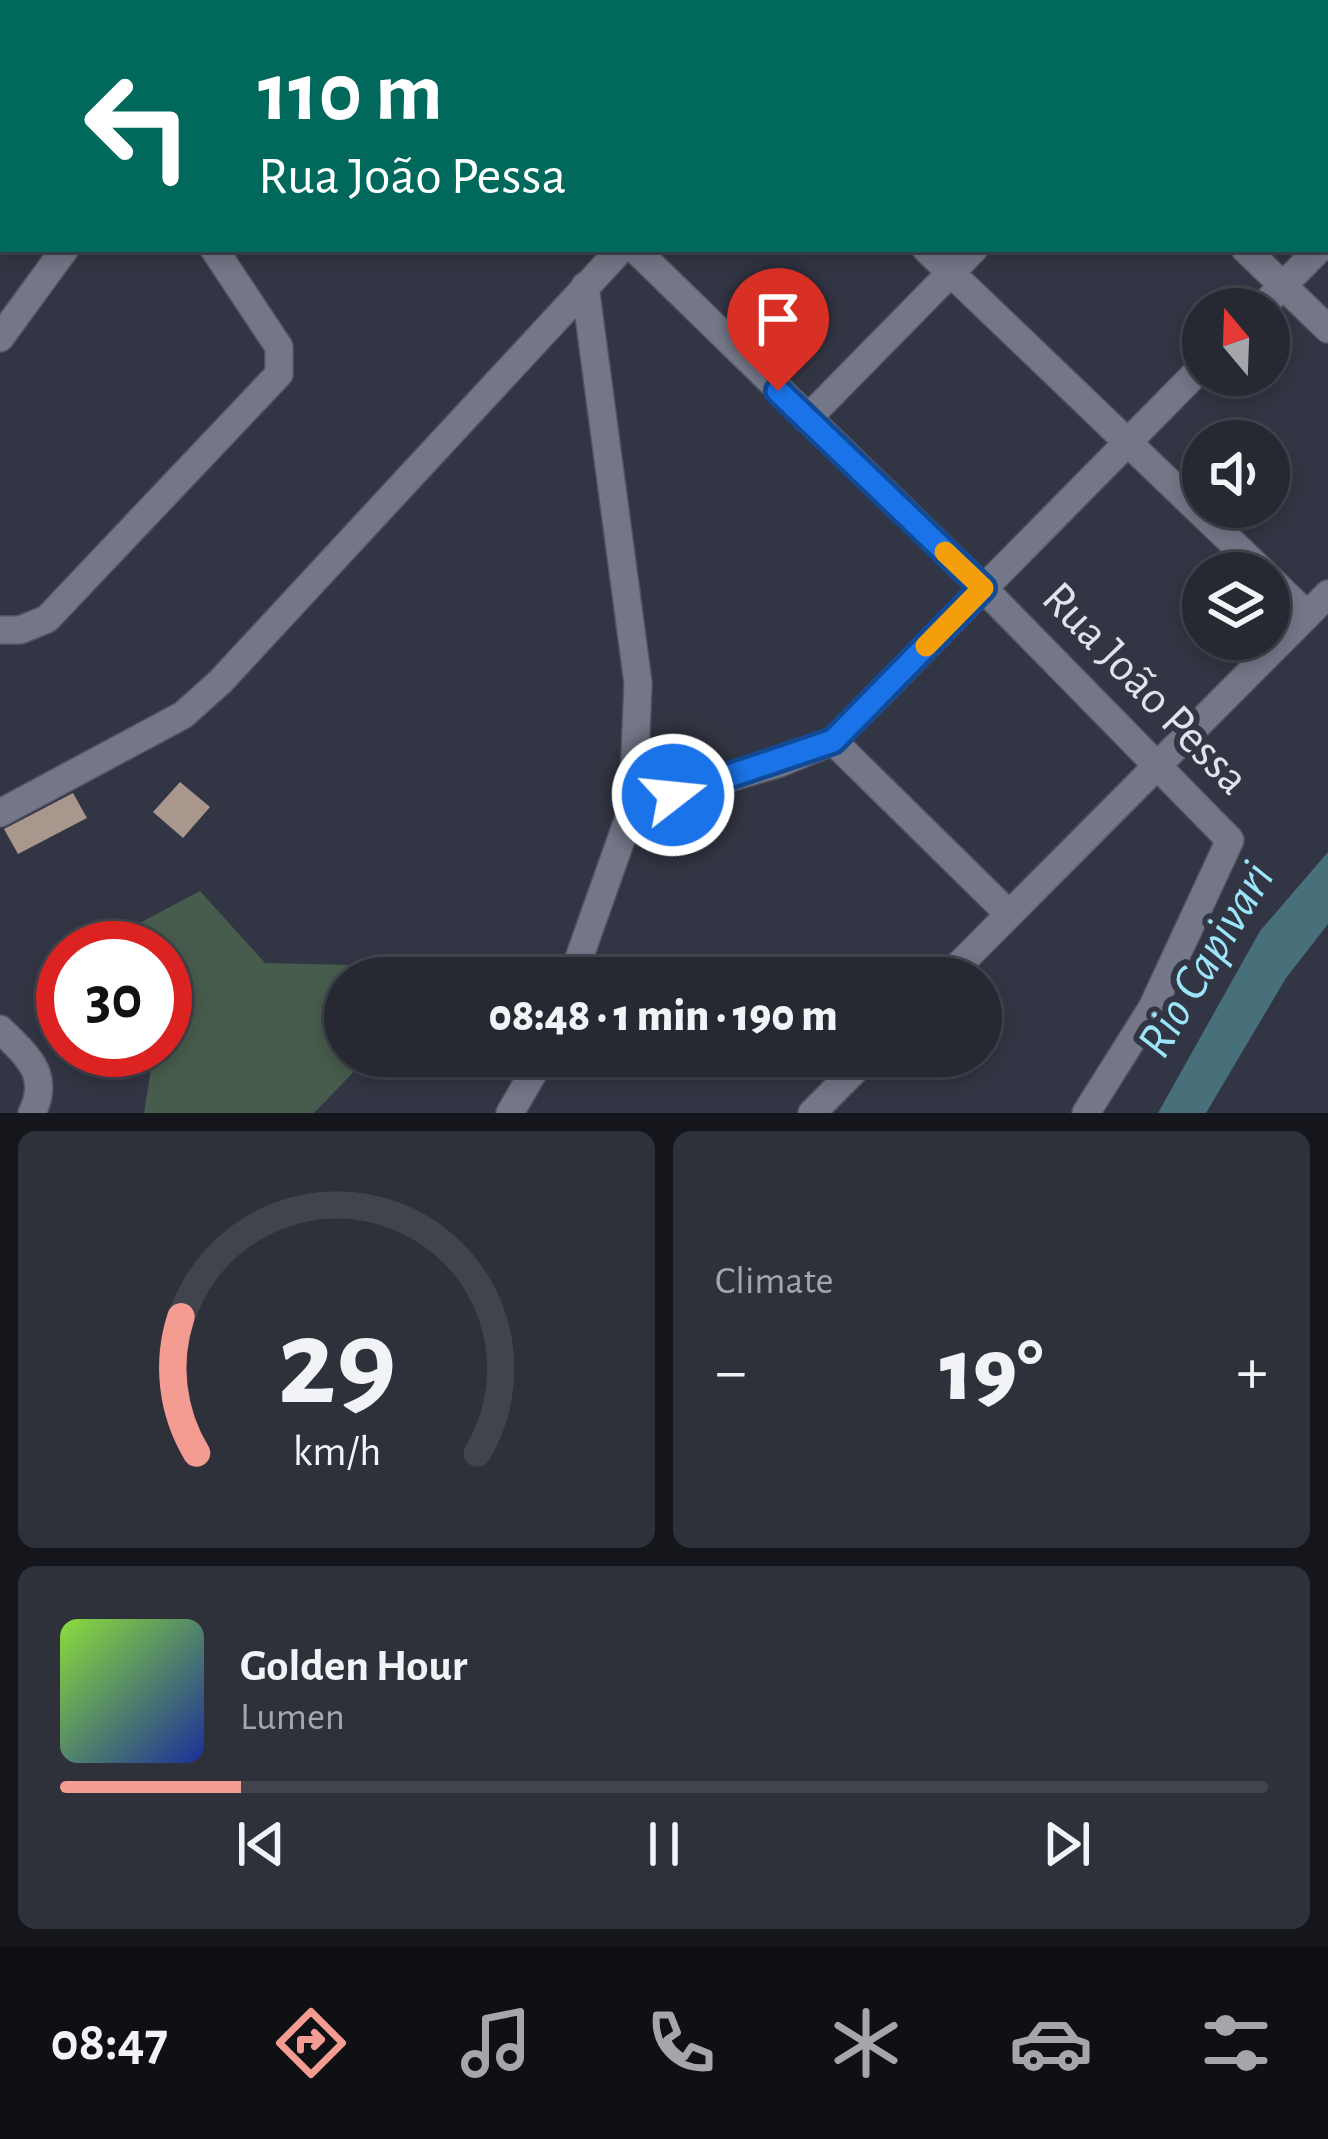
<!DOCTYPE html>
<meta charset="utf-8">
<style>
body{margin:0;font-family:"Alegreya Sans",sans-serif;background:#2e303a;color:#f1f3f6;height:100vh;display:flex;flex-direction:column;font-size:45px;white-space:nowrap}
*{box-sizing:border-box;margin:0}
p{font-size:39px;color:#a4a6ac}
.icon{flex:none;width:66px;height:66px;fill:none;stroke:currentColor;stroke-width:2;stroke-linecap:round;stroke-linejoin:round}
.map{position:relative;height:1113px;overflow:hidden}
.drawer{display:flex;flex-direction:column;gap:18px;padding:18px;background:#15161c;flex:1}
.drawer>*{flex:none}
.banner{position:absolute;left:0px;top:0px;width:1329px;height:252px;box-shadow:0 6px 18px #0003,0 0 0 3px #42444d;background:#00695c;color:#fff;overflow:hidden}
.needle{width:78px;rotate:341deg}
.buttons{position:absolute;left:1182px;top:288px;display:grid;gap:24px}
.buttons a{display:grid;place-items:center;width:108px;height:108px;border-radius:50%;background:#262832;box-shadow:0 6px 18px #0003,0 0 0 3px #42444d;font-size:60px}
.speed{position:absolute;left:36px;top:921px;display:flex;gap:24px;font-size:60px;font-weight:700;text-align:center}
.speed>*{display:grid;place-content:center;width:156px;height:156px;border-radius:50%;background:#262832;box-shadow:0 6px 18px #0003,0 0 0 3px #42444d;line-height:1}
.speed .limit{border:18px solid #d22;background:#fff;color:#111}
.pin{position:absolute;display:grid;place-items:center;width:102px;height:102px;color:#fff;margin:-123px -51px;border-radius:50% 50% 50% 0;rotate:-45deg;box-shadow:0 0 12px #0007}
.pin .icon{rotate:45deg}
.me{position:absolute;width:132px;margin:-66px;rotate:74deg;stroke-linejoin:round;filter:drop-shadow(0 0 9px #0008)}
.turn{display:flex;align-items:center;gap:42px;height:252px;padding:0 60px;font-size:54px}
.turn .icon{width:156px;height:156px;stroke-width:2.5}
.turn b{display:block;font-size:84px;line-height:102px}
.big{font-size:90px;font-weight:800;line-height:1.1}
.drawer .widget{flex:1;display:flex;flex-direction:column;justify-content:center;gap:18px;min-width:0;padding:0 42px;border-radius:18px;background:#2e303a}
.drawer .dial{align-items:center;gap:0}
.dial svg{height:312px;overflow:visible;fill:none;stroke:#42444d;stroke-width:7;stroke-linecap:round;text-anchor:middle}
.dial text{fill:#f1f3f6;stroke:none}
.song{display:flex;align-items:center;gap:36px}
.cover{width:144px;height:144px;border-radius:18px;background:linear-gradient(135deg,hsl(90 70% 55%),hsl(230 70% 35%))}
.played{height:12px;border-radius:6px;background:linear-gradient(90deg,#f59c92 15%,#42444d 15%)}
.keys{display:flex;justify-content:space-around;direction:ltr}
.heat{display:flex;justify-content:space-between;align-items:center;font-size:66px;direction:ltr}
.drawer .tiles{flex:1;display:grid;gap:18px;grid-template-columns:1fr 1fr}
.widget:last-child{grid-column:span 2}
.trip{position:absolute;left:324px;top:957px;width:678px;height:120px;border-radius:60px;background:#262832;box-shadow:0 6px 18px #0003,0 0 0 3px #42444d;font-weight:800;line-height:120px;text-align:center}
.tab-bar{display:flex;height:192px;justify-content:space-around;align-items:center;background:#0f1014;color:#a4a6ac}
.tab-bar .icon{width:84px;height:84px}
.tab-bar .active{color:#f59c92}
.tab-bar b{font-size:54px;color:#f1f3f6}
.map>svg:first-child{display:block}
.green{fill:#475c4c}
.water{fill:#48707b}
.building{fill:#a9978d}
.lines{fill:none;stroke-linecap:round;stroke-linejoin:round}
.street-casing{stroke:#515460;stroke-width:30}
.street{stroke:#737787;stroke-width:27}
.route-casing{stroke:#114b97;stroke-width:30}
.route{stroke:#1a73e8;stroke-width:21}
.slow{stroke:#f59e0b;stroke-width:21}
.labels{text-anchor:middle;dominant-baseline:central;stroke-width:12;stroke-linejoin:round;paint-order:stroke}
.street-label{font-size:48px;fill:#e0e3ec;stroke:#323543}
.water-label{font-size:51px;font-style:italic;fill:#9ce4fa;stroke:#323543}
</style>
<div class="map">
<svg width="1328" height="1113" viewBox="0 0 1328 1113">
<rect width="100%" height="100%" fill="#323543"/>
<!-- green -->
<polygon class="green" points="200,891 265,963 352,965 366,978 345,978 345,1056 369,1056 314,1113 144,1113 154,1050 165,1050 165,948 96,946"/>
<!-- water -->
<polygon class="water" points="1328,852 1328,924 1286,978 1206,1113 1158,1113 1260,931"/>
<!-- building -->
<g class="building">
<polygon points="180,782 210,807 183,838 153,812"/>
<polygon points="73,793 87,818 18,854 4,829"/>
</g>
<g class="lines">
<!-- street casing -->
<g class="street-casing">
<g id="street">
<polyline points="425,0 432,3"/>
<polyline points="983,0 987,3"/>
<polyline points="1292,0 1295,3"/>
<polyline points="204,3 206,0"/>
<polyline points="499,3 502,0"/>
<polyline points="865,3 868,0"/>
<polyline points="1209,3 1212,0"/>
<polyline points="1326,34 1328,36"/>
<polyline points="0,125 3,126"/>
<polyline points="635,249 983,588 1230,840 1152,1008 1086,1113"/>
<polyline points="926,249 1264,573"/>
<polyline points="1245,249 1328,329"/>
<polyline points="1260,309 1319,249"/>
<polyline points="0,338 65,249"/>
<polyline points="807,419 974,249"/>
<polyline points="1269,578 1307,615"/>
<polyline points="0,630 20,630 47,619 279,374 279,347 214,249"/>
<polyline points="833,741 1009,914"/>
<polyline points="633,806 780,763 833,741 1203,366"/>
<polyline points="0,813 183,715 220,682 621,249"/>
<polyline points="572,978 633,806 638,683 585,286"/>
<polyline points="946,978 1328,594"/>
<path d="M0,1029C27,1056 51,1074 32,1113"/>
<polyline points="510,1113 543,1056"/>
<polyline points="812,1113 869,1056"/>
</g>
</g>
<!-- street -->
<use href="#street" class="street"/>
</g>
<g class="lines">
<!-- route casing -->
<g class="route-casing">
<polyline id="route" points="673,795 833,741 983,588 778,391"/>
</g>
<!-- route -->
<use href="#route" class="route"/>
<!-- slow -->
<polyline class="slow" points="926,646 983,588 945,552"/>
</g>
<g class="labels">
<!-- street labels -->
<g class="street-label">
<text transform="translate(1145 689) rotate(46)">Rua João Pessa</text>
</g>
<!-- water labels -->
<g class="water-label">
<text transform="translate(1206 960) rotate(-59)">Rio Capivari</text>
</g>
</g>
</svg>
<div class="buttons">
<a><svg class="needle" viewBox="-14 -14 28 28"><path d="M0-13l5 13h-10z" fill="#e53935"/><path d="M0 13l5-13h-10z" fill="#a4a6ac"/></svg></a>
<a><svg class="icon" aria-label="sound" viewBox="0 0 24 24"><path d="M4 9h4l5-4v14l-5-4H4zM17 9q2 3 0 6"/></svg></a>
<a><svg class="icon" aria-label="layers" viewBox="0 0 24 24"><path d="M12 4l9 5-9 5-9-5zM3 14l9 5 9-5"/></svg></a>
</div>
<div class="speed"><div class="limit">30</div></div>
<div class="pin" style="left:778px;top:391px;background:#d93025"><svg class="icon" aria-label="arrive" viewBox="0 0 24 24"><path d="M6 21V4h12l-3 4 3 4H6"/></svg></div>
<svg class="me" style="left:673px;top:795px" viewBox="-20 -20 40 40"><circle r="17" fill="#1a73e8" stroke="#fff" stroke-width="3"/><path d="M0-11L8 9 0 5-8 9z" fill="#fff"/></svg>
<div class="trip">08:48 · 1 min · 190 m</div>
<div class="banner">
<div class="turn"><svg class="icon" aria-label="left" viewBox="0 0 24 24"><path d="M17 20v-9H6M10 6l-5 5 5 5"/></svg><div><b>110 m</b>Rua João Pessa</div></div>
</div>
</div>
<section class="drawer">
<div class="tiles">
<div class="widget dial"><svg viewBox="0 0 100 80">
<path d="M14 69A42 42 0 1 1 86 69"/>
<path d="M14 69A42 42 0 0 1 10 34" stroke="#f59c92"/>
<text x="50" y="56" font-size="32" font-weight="700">29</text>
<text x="50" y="72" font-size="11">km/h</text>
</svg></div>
<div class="widget"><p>Climate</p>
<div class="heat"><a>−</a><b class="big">19°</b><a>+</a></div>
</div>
<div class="widget">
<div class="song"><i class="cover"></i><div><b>Golden Hour</b><p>Lumen</p></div></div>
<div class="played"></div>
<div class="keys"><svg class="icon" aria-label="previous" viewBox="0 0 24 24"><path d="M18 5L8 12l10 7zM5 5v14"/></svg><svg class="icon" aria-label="pause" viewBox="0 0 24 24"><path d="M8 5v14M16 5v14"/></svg><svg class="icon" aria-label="next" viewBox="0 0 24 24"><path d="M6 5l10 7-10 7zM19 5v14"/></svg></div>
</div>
</div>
</section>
<nav class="tab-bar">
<b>08:47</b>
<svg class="icon active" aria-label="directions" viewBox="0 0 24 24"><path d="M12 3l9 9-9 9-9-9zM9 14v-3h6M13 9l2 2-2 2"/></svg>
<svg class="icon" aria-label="music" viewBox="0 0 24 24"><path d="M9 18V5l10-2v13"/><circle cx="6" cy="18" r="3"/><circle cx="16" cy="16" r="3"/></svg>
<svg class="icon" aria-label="phone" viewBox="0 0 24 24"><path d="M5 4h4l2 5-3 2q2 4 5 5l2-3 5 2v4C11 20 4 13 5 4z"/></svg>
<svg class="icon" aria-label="climate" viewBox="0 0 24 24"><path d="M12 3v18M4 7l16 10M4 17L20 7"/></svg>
<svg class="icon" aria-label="car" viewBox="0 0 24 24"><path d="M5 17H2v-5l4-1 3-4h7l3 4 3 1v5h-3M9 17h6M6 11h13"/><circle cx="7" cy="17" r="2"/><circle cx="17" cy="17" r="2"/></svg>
<svg class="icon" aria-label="filters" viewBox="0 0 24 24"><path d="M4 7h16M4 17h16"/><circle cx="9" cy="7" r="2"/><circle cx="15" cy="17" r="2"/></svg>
</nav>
